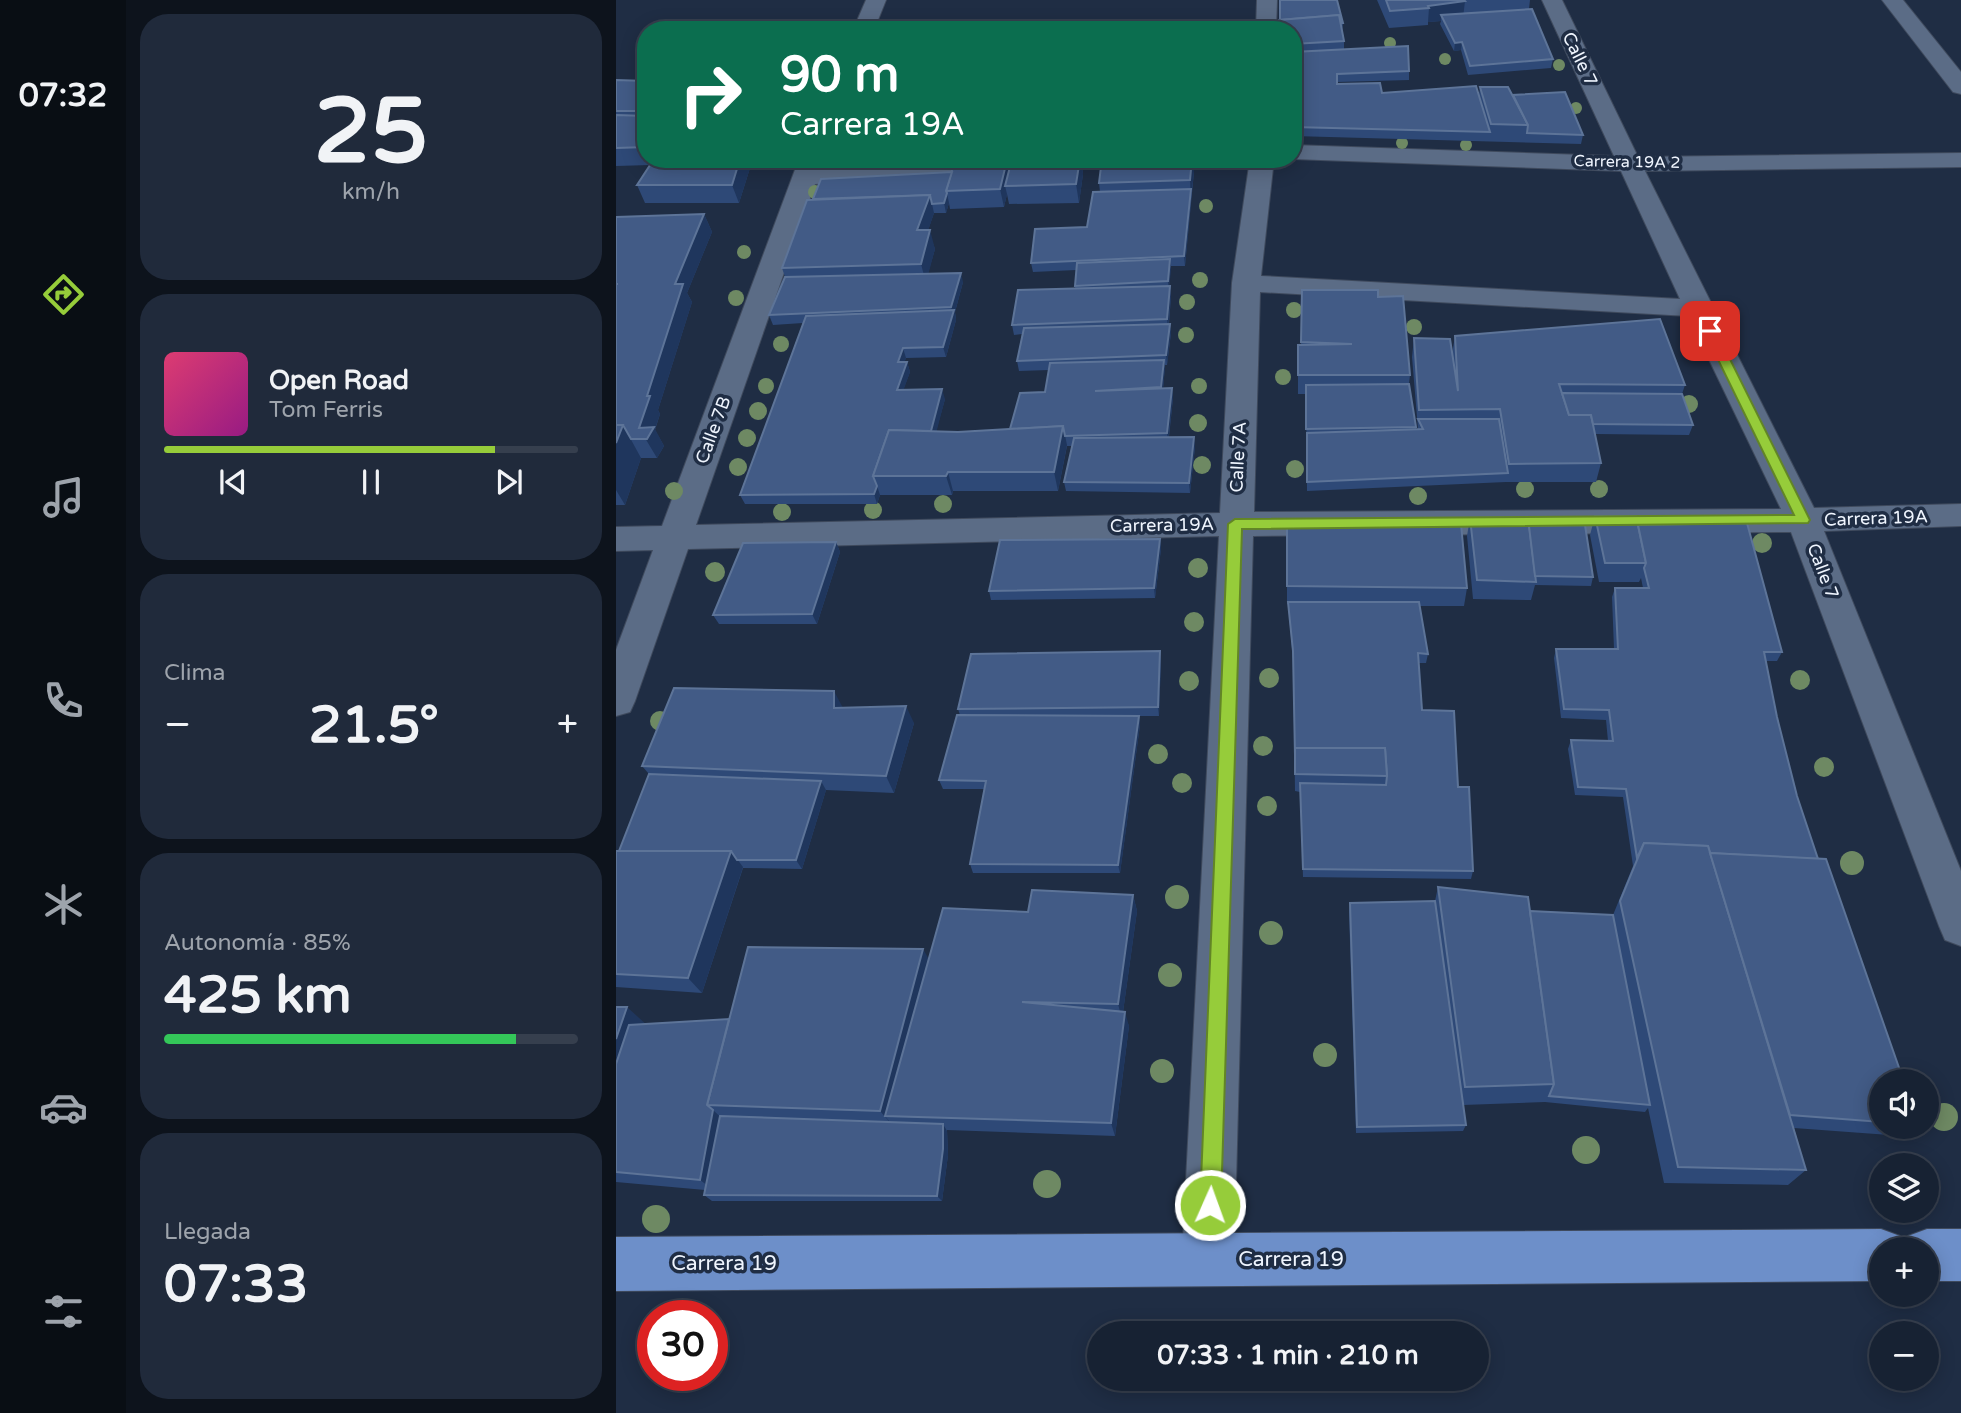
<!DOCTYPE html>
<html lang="es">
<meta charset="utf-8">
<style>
body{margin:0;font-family:"Varela Round",sans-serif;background:#202a3b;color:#f1f3f6;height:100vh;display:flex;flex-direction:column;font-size:26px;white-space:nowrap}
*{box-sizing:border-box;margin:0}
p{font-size:23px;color:#9ea4ac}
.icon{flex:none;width:38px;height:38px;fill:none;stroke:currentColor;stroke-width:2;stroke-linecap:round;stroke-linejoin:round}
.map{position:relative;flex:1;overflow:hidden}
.panel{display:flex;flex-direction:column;gap:14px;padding:14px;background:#0d131c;width:490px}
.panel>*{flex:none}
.hud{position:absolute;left:21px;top:21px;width:665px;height:147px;border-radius:28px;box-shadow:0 4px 18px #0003,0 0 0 2px #363f4e;background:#0b6e4f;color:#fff;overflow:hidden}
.controls{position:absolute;left:1253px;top:1069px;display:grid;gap:14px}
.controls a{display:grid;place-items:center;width:70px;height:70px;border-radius:50%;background:#172233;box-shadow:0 4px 18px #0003,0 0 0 2px #363f4e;font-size:35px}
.speed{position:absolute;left:21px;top:1300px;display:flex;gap:14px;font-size:35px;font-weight:700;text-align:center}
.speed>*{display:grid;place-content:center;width:91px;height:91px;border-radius:50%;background:#172233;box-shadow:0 4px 18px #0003,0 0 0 2px #363f4e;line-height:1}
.speed .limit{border:10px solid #d22;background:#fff;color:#111}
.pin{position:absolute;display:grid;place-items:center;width:60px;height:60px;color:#fff;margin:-30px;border-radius:14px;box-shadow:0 4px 10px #0006}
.me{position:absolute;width:77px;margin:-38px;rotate:2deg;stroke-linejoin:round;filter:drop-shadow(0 0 5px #0008)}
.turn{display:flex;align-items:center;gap:24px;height:147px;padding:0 28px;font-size:32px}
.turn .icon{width:91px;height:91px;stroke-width:2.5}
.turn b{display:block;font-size:49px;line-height:60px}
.big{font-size:52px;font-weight:700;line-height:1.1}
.panel .widget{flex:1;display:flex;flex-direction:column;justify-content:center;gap:10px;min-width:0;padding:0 24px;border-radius:28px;background:#202a3b}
.panel .dial{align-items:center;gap:0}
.dial b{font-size:91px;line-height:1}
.song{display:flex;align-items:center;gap:21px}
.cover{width:84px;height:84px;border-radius:10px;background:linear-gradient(135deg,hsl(340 70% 55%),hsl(310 70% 35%))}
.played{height:7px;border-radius:4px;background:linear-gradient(90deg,#96cc3a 80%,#363f4e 80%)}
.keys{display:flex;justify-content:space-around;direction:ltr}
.heat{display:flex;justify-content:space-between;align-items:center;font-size:38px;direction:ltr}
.charge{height:10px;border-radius:5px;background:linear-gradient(90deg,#34c759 85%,#363f4e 0)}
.trip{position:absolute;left:471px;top:1321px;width:402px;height:70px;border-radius:35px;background:#172233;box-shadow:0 4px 18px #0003,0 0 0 2px #363f4e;font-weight:700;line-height:70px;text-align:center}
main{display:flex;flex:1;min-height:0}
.tabs{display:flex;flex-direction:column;width:126px;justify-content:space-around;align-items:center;background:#090e14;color:#9ea4ac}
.tabs .icon{width:49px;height:49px}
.tabs .active{color:#96cc3a}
.tabs b{font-size:32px;color:#f1f3f6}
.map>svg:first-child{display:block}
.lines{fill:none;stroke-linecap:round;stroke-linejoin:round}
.street-casing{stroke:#3f4a5d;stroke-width:2}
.highway-casing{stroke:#3f4a5d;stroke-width:2}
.street{fill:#5b6c86;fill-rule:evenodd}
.highway{fill:#6d8fc9;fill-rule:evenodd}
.tree{fill:#6e8963}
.wall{fill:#2e4977}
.shaded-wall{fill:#1f365d}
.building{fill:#425b86;stroke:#5d7498;stroke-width:2}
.route{fill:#96cc3a;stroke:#628526;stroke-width:2}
.labels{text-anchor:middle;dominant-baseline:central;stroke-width:7;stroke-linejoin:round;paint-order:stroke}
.far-street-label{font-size:16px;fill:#eff5fe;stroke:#1f2d44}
.street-label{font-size:18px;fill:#eff5fe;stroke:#1f2d44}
.near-street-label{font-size:21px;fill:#eff5fe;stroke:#1f2d44}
</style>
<main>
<nav class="tabs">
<b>07:32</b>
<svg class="icon active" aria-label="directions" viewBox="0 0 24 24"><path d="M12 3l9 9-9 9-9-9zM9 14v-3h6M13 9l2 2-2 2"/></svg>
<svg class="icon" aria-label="music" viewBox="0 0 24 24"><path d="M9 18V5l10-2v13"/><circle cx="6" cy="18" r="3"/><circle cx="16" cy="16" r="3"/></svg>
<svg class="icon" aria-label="phone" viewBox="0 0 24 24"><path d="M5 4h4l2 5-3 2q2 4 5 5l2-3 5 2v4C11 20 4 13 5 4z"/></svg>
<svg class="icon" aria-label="climate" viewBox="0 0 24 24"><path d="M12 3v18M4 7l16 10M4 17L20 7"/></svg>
<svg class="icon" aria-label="car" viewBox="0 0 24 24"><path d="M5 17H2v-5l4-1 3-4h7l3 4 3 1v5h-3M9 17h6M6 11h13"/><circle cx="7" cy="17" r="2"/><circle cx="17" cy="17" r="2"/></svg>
<svg class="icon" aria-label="filters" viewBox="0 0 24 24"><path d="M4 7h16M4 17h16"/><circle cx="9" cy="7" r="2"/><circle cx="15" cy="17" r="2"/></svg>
</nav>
<section class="panel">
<div class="widget dial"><b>25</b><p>km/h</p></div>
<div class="widget">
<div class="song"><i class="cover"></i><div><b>Open Road</b><p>Tom Ferris</p></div></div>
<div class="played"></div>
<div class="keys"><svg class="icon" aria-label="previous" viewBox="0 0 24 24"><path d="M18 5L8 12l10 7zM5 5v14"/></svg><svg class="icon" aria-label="pause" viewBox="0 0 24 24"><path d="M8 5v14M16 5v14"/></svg><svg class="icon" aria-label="next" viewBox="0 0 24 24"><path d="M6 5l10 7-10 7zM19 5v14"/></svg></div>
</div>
<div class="widget"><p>Clima</p>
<div class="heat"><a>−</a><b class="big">21.5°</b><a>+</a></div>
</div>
<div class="widget"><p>Autonomía · 85%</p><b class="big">425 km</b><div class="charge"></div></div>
<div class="widget"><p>Llegada</p><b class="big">07:33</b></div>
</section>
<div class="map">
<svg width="1345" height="1413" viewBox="0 0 1345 1413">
<rect width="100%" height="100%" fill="#1f2d44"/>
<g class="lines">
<!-- street casing -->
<g class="street-casing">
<g id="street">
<polygon points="250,0 270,0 258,30 237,30"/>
<polygon points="641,0 661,0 660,30 640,30"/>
<path d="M926,0H946L1022,157L1345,153V167L1029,171L1198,508L1345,504V526L1208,531L1345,871V946L1329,940L1323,926L1175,532L637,536L618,1259L611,1278L592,1285L573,1278L566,1259L603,536L72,549L19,701L14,712L0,716V650L37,550L0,551V527L46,526L183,159H207L204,169L373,159H520L517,164L508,166L199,184L80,525L604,513L616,283L634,159H658L645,276L1064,299L1005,171L677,159V145L998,156ZM644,292L1072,316L1165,509L638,512Z"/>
<polygon points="1266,0 1287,0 1345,72 1345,94 1337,92"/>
</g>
</g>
<!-- highway casing -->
<g class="highway-casing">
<polygon id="highway" points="1265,1229 1284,1236 1288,1247 1292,1236 1311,1229 1345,1229 1345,1281 1311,1281 1311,1250 1265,1250 1265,1281 0,1291 0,1237"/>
</g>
<!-- street -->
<use href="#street" class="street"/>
<!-- highway -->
<use href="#highway" class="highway"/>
</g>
<!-- trees -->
<g class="tree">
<circle cx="774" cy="43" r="6"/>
<circle cx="829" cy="59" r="6"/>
<circle cx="943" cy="65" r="6"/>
<circle cx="960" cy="108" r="6"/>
<circle cx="786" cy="143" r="6"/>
<circle cx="850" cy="145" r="6"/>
<circle cx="199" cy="192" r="7"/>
<circle cx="590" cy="206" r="7"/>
<circle cx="128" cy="252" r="7"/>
<circle cx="584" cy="280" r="8"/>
<circle cx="120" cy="298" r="8"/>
<circle cx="571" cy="302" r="8"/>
<circle cx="678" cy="310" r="8"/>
<circle cx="798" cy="327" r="8"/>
<circle cx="570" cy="335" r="8"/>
<circle cx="165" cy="344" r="8"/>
<circle cx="667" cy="377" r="8"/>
<circle cx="150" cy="386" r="8"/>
<circle cx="583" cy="386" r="8"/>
<circle cx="1073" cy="404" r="9"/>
<circle cx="142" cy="411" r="9"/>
<circle cx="582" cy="423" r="9"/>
<circle cx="131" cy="438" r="9"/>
<circle cx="586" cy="465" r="9"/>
<circle cx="122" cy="467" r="9"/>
<circle cx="679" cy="469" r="9"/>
<circle cx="909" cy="489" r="9"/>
<circle cx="983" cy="489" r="9"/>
<circle cx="58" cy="491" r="9"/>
<circle cx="802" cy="496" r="9"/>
<circle cx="327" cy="504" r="9"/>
<circle cx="257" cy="510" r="9"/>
<circle cx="166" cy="512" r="9"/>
<circle cx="1146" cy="543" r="10"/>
<circle cx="582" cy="568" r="10"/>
<circle cx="99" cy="572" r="10"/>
<circle cx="578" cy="622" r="10"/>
<circle cx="653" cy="678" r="10"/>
<circle cx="1184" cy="680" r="10"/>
<circle cx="573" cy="681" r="10"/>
<circle cx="44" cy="721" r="10"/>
<circle cx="647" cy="746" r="10"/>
<circle cx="542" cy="754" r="10"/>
<circle cx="1208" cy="767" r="10"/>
<circle cx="566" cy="783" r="10"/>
<circle cx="651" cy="806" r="10"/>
<circle cx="1236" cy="863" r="12"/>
<circle cx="561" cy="897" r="12"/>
<circle cx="655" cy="933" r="12"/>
<circle cx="554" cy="975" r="12"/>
<circle cx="709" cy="1055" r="12"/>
<circle cx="546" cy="1071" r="12"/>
<circle cx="1328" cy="1117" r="14"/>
<circle cx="970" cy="1150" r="14"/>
<circle cx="431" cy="1184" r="14"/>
<circle cx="40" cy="1219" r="14"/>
</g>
<!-- wall -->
<g class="wall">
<polygon points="761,0 914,0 913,9 937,59 935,68 852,75 845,50 838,51 824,24 825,21 812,22 812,25 773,28"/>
<polygon points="727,23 726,32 728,41 728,49 793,71 793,80 721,82 721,84 766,93 863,95 864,87 897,95 967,135 965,144 677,136 677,30"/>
<polygon points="0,80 30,81 30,159 131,159 134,168 123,203 29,203 21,185 34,165 0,166"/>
<polygon points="465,159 467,174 463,203 393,204 391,194 388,207 334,209 333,203 330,213 318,213 312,230 319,249 312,273 347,282 339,312 340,320 330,357 290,358 288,362 291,362 294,372 287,390 329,399 320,431 342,432 394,429 429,392 433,370 403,371 401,361 406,334 398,335 396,325 459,289 460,270 417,272 415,263 471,227 484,192 483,183 578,172 569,266 555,266 553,286 555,296 553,324 555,333 551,365 549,365 547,389 556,388 557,398 553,437 579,447 574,493 450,491 448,482 456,446 451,446 442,491 337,491 336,495 264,495 261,504 129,504 124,495 187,323 157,325 153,315 169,277 166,268 197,199"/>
<polygon points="88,214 96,232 71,293 76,302 42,410 44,414 39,430 48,446 41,458 25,458 9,505 0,505 0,217"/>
<polygon points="686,290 762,297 794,375 793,384 800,429 802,429 796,357 798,338 836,354 839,336 1069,385 1066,394 1077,425 1073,435 979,434 985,463 980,482 890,482 691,491 690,394 682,394 682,345 685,344"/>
<polygon points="979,516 1022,525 1166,652 1161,661 1150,661 1161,717 1181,796 1265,1082 1265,1127 1300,1127 1287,1136 1178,1128 1190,1170 1172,1185 1048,1183 1032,1108 1029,1112 929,1102 847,1105 850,1125 847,1131 740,1133 733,911 734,903 819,901 822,887 914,911 997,915 1017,866 1007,797 959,795 952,749 955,740 992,741 990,720 945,718 938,658 940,649 998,649 996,597 999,588 1027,588 1025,578 1023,582 983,582 974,535"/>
<polygon points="854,518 913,526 977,577 975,586 919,585 915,600 857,599 851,536"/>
<polygon points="671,526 851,588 848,606 804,606 812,654 810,663 803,663 806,710 842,787 857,871 855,879 687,877 684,792 679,791 677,660 672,604 671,604"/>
<polygon points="544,539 545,549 539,598 375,600 373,591"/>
<polygon points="220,542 224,552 201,624 103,624 97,615"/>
<polygon points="545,660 543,716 523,716 524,725 504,873 357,873 354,864 368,789 327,789 323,780 344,715 342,709"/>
<polygon points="227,707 298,723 278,793 210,790 186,869 127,868 86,993 0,987 0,851 3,851 33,774 26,766"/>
<polygon points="517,895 521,911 507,1012 513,1026 499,1136 331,1130 332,1155 326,1201 96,1201 88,1195 89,1190 0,1182 0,1007 30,1024 113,1019 313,959 412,912"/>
</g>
<!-- shaded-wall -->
<g class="shaded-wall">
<polygon points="849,1 847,18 825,15 825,21 812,22 813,8 812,6"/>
<polygon points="846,42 845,50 838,51 839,43"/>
<polygon points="124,159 131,159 134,168 123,203 116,185"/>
<polygon points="464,159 465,159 467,174 463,203 460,184"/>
<polygon points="576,159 577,159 578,172 575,198 574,180"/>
<polygon points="391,160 394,178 389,186 391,194 388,207 384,189"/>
<polygon points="575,189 575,198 569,266 568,256"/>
<polygon points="331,193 333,203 330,213 328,203"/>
<polygon points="314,195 318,213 306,249 301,230"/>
<polygon points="88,214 96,232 71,293 76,302 42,410 44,414 39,429 48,446 41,458 23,428 59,284"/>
<polygon points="314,230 319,249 310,283 305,264"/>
<polygon points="554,259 555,269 553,291 552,281"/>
<polygon points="345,273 347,282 339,312 340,320 330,357 327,347 337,314 335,307"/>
<polygon points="554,286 555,296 552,329 551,319"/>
<polygon points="554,324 555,333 551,365 550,355"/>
<polygon points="287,348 290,358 285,372 282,362"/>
<polygon points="548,360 549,369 546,397 545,387"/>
<polygon points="291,362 294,372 284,400 281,390"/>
<polygon points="556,388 557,398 552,442 551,433"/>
<polygon points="326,389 329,399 316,449 313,439"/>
<polygon points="7,425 25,458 9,505 0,490 0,443"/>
<polygon points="447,426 451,445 442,491 438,472"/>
<polygon points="578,437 579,447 574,493 573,483"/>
<polygon points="332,472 337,491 336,495 330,476"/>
<polygon points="261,486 264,495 261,504 258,494"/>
<polygon points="544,539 545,549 539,598 538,588"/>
<polygon points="220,542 224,552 201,624 196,614"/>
<polygon points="544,651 545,660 543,716 542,707"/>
<polygon points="218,691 227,708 218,708"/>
<polygon points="290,706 298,723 278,793 270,776"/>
<polygon points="523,716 524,725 504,873 502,865"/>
<polygon points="205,781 210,790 186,869 180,860"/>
<polygon points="115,851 127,867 86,993 72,978"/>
<polygon points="517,895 521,911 506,1019 502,1004"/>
<polygon points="307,949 319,970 269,1116 279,1128 264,1111"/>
<polygon points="11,1007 33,1027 0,1127 0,1039"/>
<polygon points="509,1012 513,1026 499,1136 495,1123"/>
<polygon points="97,1110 111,1123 99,1191 84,1180"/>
<polygon points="327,1124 331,1131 332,1155 326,1201 321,1196"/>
</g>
<!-- building -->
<g class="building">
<polygon points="664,0 721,0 727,23 725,23 723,15 664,20"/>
<polygon points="770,0 848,0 849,1 812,6 813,8 774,11"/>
<polygon points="916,9 937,59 854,66 846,42 839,43 825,15"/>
<polygon points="723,15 728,41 677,44 677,30 663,30 663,20"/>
<polygon points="792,46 793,71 721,74 721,84 764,83 766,93 860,86 874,132 677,127 677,52"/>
<polygon points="0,80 30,81 30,111 0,111"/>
<polygon points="864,87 892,87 912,125 875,124"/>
<polygon points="949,92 967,135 911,133 912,125 897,95"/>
<polygon points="0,115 30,116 30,147 0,148"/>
<polygon points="38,159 124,159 116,185 21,185"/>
<polygon points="396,159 464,159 460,184 389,186"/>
<polygon points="486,159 576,159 574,180 483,183"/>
<polygon points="391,160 384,189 330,191 338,163"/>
<polygon points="336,172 330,191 331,193 328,203 316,204 314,195 197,199 205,179"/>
<polygon points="575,189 568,256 415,263 419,229 471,227 477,192"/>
<polygon points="314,195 301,230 314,230 305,264 166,268 191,200"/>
<polygon points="88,214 59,284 67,284 31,396 34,396 23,428 38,427 31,439 15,439 7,425 0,425 0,284 2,284 0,284 0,217"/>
<polygon points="554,259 552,281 459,286 461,263"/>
<polygon points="345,273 335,307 153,315 169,277"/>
<polygon points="554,286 551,319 396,325 402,290"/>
<polygon points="686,290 762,290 762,297 787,296 794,375 682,375 682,345 736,344 685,342"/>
<polygon points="338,310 327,347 287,348 282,362 291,362 281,390 326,389 315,431 273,430 257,476 261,486 258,494 124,495 190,316"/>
<polygon points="1044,319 1069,385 943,384 953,415 975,415 985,463 893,464 884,409 803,410 798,338 834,339 842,391 839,336"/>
<polygon points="554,324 550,355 401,361 408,328"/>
<polygon points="548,360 545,387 479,391 556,388 551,433 449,436 447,426 394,429 404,393 429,392 434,363"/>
<polygon points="793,384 800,427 690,429 690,385"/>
<polygon points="946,393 1066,394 1077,425 977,424 975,415 953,415"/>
<polygon points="802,419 883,419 892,473 691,482 691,433 807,429"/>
<polygon points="0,425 7,425 0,443"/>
<polygon points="447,426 438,472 332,472 330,476 257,476 273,430 342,432"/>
<polygon points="578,437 573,483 448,482 458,438"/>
<polygon points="979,516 1020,516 1030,563 989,563"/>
<polygon points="912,517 920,582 861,580 854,518"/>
<polygon points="1131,523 1166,652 1148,652 1161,717 1181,796 1202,859 1094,853 1092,846 1028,843 1021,858 1010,789 962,787 955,740 997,741 993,710 948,709 940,649 1002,649 999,588 1033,588 1028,568 1030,563 1022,525"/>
<polygon points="845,524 851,588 671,586 671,526"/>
<polygon points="969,525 977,577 919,576 913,526"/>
<polygon points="544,539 538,588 373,591 384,540"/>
<polygon points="220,542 196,614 97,615 127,543"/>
<polygon points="672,602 803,602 812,654 802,653 806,710 838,711 842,787 853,787 857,871 687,869 684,783 770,785 771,776 769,748 679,748 679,756 677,651"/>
<polygon points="544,651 542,707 342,709 355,654"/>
<polygon points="58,688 218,691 218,708 290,706 270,776 26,766"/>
<polygon points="341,715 523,716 502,865 354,864 370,781 323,780"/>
<polygon points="679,748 769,748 771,776 679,774"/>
<polygon points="33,774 205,781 180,860 121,860 115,851 3,851"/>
<polygon points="1028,843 1092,846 1190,1170 1062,1167 1004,901"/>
<polygon points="0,851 115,851 72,978 0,974"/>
<polygon points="1094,853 1210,859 1288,1082 1265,1082 1265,1122 1174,1115"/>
<polygon points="822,887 912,897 938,1084 849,1087"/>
<polygon points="416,890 517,895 502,1004 406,1002 509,1012 495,1123 269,1116 327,908 412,912"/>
<polygon points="819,901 850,1125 741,1127 734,903"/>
<polygon points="914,911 997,915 1034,1105 933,1096 938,1084"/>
<polygon points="132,947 307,949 264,1111 91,1105"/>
<polygon points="0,1007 11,1007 0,1039"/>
<polygon points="113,1019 91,1105 97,1110 84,1180 0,1172 0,1064 13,1025"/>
<polygon points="104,1116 327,1124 327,1149 321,1196 88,1195"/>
</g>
<!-- route -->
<polygon class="route" points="1094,328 1100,331 1194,520 1192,523 626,529 605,1205 602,1212 594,1216 587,1212 584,1205 612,524 619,519 1178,515 1088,331"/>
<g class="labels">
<!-- far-street labels -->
<g class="far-street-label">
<text transform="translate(1011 162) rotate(1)">Carrera 19A 2</text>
</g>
<!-- street labels -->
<g class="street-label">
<text transform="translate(964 59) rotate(64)">Calle 7</text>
<text transform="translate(97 430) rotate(-70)">Calle 7B</text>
<text transform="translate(622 457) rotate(-87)">Calle 7A</text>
<text transform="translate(1260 518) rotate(-2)">Carrera 19A</text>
<text transform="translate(546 525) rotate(-1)">Carrera 19A</text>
<text transform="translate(1207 571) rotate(69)">Calle 7</text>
</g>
<!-- near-street labels -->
<g class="near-street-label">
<text x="675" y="1259">Carrera 19</text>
<text x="108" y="1263">Carrera 19</text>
</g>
</g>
</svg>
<div class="controls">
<a><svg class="icon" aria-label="sound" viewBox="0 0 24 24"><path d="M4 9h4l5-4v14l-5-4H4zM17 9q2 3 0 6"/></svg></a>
<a><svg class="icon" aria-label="layers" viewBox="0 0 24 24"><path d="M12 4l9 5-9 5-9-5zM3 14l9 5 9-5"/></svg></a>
<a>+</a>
<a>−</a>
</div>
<div class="speed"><div class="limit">30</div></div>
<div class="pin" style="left:1094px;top:331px;background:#d93025"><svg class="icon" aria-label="arrive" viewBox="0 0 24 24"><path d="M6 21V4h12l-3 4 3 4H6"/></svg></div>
<svg class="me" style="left:594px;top:1205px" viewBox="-20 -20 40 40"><circle r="17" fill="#96cc3a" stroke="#fff" stroke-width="3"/><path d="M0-11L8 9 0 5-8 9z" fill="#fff"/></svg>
<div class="trip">07:33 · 1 min · 210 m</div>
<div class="hud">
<div class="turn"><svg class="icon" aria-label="right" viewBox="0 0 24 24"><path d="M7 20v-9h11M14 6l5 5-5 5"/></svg><div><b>90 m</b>Carrera 19A</div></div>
</div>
</div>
</main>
